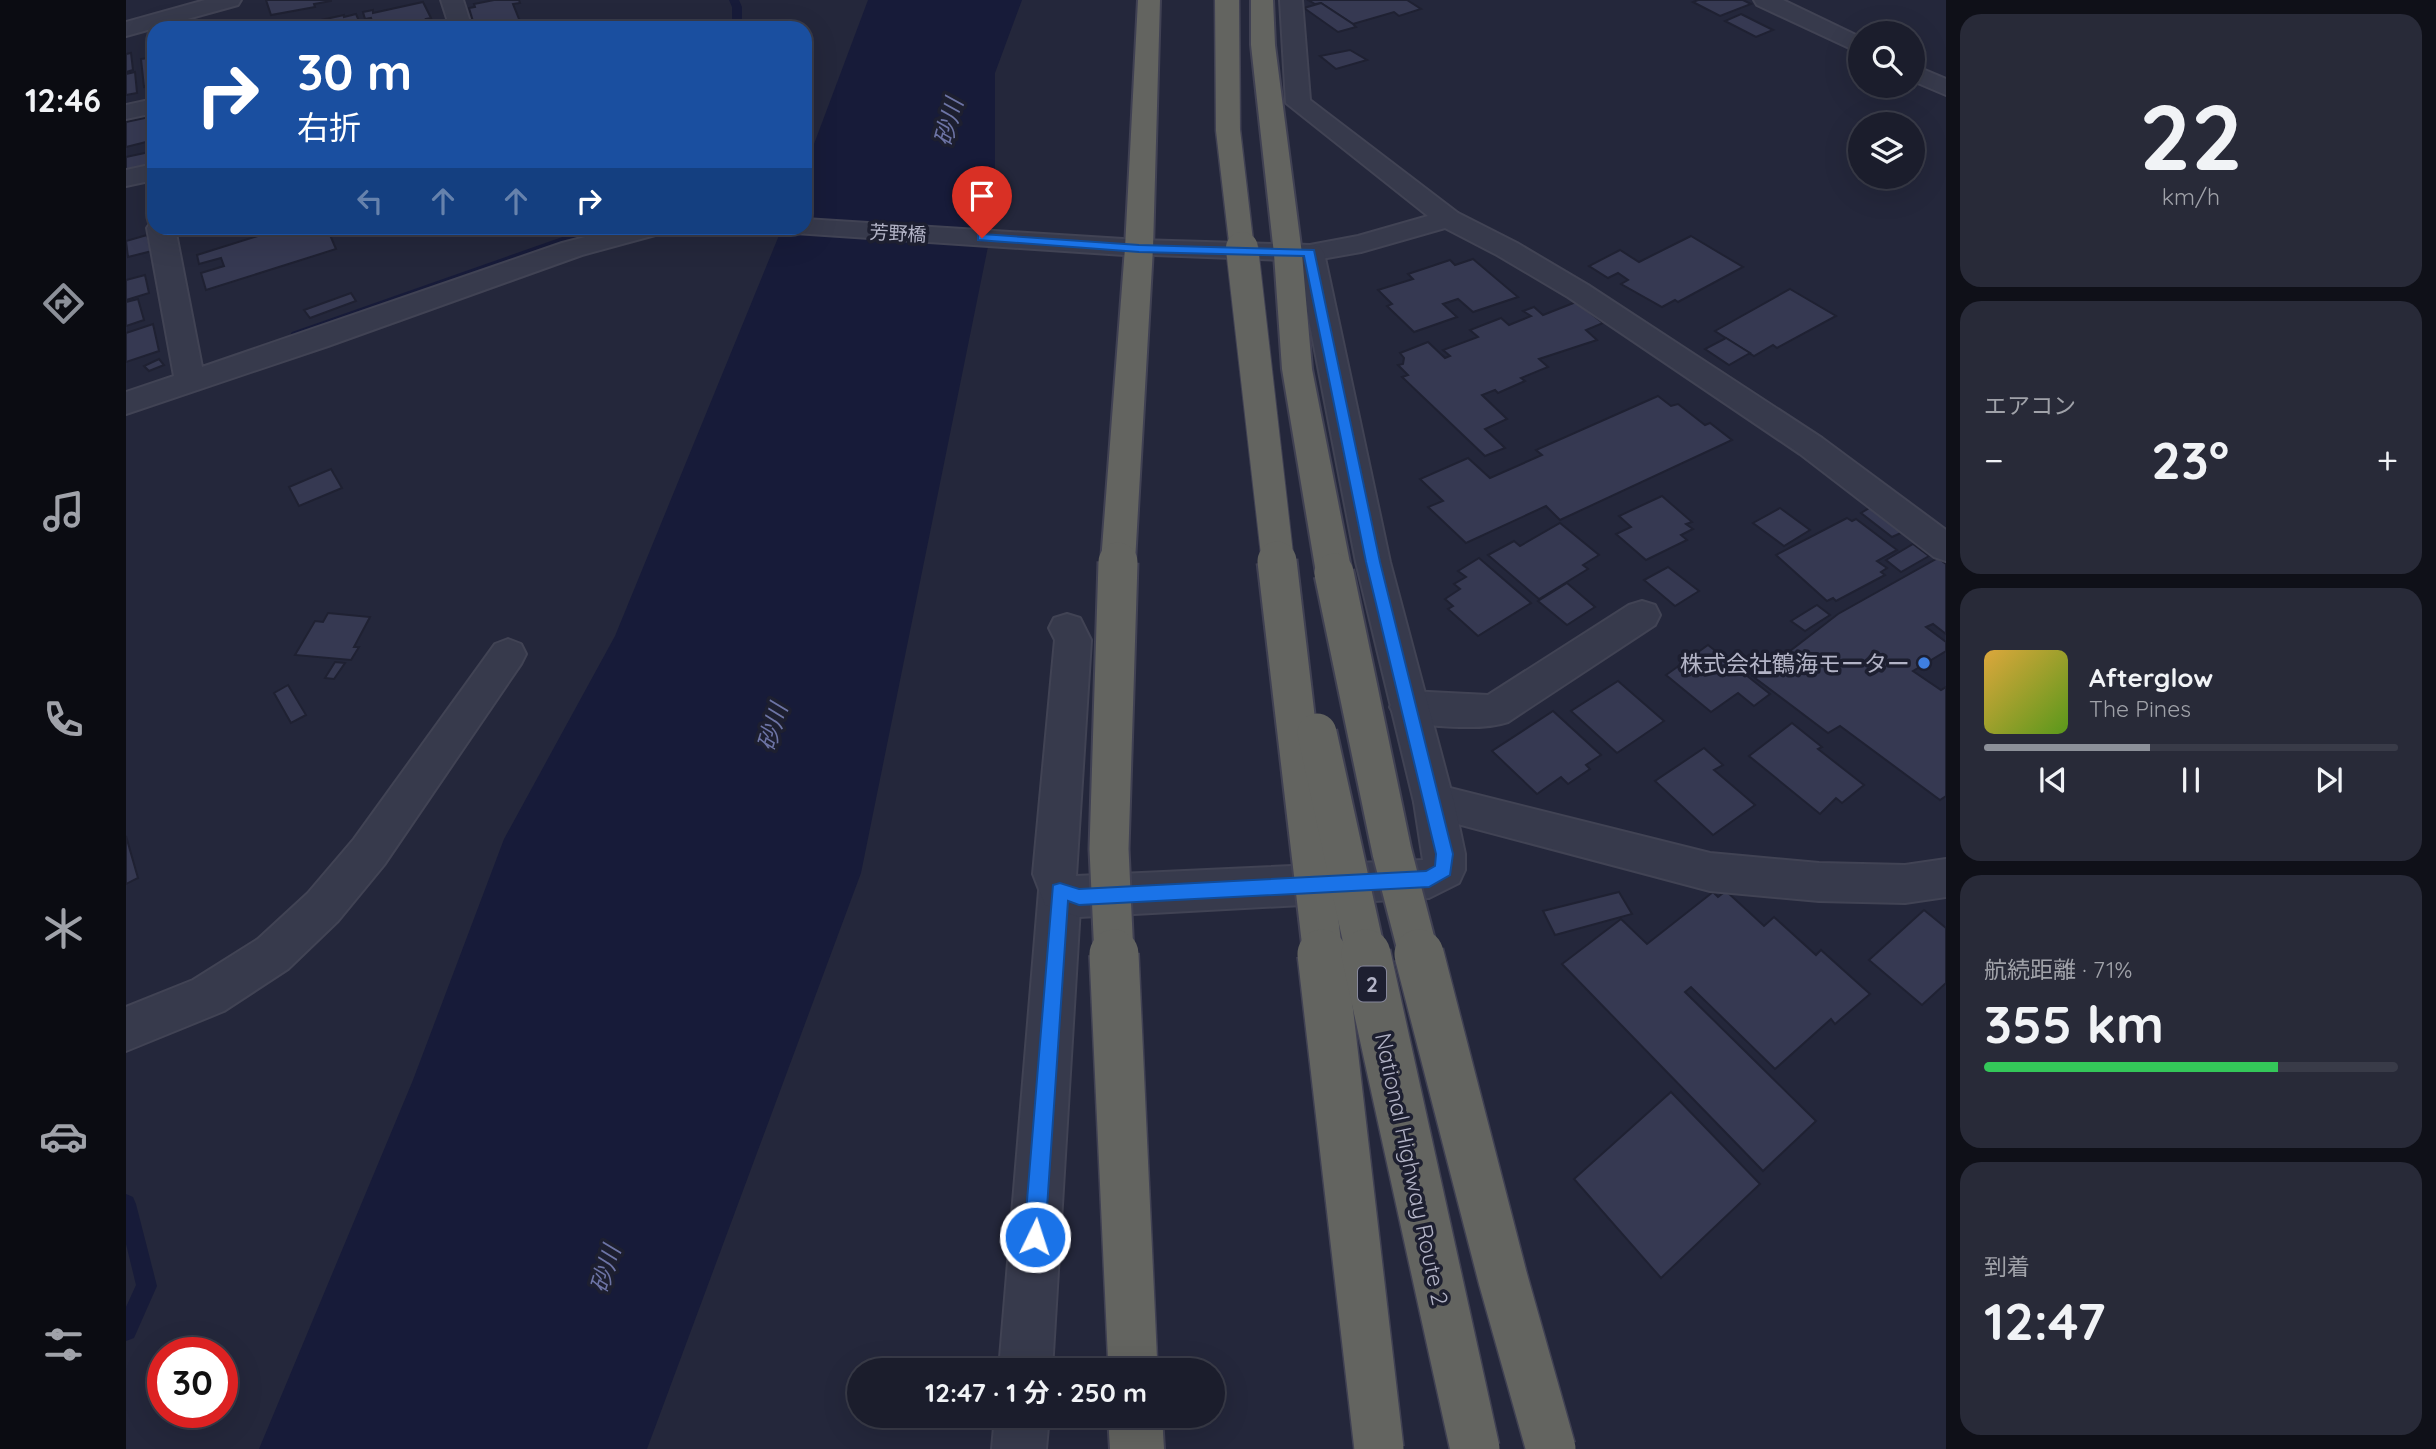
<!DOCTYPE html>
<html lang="ja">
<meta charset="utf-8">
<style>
body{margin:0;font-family:Quicksand,"Noto Sans JP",sans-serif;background:#282a38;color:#f1f3f6;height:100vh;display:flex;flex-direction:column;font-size:26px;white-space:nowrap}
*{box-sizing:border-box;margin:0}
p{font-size:23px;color:#a0a2a9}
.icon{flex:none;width:38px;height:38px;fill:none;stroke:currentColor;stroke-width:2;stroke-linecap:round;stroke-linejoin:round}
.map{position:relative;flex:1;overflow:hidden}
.drawer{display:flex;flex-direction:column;gap:14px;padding:14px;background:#0f1018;width:490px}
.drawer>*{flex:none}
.top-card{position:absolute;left:21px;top:21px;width:665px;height:214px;border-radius:21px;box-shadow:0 7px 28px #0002,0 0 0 2px #393b48;background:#1a4fa0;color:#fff;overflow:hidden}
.fabs{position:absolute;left:1722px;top:21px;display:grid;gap:14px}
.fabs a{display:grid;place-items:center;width:77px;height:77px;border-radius:50%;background:#1b1d2c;box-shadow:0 7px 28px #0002,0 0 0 2px #393b48;font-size:35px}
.speed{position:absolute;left:21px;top:1337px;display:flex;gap:14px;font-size:35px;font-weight:700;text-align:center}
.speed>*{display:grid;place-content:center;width:91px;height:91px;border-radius:50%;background:#1b1d2c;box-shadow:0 7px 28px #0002,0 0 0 2px #393b48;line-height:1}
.speed .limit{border:10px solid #d22;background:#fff;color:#111}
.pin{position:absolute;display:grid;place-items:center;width:60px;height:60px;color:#fff;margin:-72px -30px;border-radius:50% 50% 50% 0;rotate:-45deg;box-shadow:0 0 7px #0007}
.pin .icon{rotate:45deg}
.me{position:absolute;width:77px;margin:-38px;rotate:4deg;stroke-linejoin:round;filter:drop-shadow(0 0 5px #0008)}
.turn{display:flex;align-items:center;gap:24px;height:147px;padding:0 35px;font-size:32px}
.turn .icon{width:91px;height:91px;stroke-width:2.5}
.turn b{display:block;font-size:49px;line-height:60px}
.lanes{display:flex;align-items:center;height:66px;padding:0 35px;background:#0003;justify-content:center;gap:35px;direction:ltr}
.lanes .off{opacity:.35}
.big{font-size:52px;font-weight:700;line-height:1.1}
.drawer .card{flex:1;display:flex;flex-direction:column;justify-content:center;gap:10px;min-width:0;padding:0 24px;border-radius:21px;background:#282a38}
.drawer .dial{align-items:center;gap:0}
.dial b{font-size:91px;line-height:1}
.song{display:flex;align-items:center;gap:21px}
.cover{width:84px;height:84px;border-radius:10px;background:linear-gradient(135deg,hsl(40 70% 55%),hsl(90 70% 35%))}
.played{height:7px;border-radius:4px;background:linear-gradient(90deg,#8c9099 40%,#393b48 40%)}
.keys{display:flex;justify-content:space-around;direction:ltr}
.heat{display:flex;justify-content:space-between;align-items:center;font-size:38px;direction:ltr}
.charge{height:10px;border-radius:5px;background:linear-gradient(90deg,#34c759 71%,#393b48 0)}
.trip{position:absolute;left:721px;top:1358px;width:378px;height:70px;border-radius:35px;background:#1b1d2c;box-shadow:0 7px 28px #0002,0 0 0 2px #393b48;font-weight:700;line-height:70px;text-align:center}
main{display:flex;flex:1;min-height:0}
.dock{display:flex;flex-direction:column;width:126px;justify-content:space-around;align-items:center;background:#0b0c12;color:#a0a2a9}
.dock .icon{width:49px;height:49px}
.dock .selected{color:#8c9099}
.dock b{font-size:32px;color:#f1f3f6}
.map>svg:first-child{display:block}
.water{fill:#171b39}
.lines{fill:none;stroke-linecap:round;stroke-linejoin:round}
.stream{fill:#171b39;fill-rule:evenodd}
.building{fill:#363952;stroke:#1f2132;stroke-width:2}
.minor-casing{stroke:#414354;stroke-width:4}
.tertiary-casing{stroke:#414354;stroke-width:4}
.trunk-casing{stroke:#404153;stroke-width:4}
.minor{fill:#373a4c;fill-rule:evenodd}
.tertiary{fill:#373a4c;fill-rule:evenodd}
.trunk{fill:#636460;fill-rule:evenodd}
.trunk-bridge-far3-casing{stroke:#404153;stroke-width:27;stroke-linecap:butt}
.trunk-bridge-far2-casing{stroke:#404153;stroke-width:34;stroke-linecap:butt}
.trunk-bridge-far1-casing{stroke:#404153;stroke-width:43;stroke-linecap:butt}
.trunk-bridge-casing{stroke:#404153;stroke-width:52;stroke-linecap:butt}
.trunk-bridge-far3{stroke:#636460;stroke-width:24}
.trunk-bridge-far2{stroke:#636460;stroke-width:32}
.trunk-bridge-far1{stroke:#636460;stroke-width:39}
.trunk-bridge{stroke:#636460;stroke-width:49}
.route{fill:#1a73e8;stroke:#114b97;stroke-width:2}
.shop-dot{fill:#3f7fe0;stroke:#1d1f30;stroke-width:2.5}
.labels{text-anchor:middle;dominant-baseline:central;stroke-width:7;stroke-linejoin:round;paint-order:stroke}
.far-street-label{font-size:19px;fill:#b3b4c7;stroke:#1d1f30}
.shield{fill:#1d1f30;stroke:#86879a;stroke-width:2}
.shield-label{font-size:21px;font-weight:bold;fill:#b3b4c7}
.poi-label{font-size:23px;fill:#b3b4c7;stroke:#1d1f30;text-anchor:end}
.street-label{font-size:23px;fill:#b3b4c7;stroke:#1d1f30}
.water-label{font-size:24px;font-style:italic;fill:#6d74a5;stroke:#1d1f30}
</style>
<main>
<nav class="dock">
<b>12:46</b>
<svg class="icon selected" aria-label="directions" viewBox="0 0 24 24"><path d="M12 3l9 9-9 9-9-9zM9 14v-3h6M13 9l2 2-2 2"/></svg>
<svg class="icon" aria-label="music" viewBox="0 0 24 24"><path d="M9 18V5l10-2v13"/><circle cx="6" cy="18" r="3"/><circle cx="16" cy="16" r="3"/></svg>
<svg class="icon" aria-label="phone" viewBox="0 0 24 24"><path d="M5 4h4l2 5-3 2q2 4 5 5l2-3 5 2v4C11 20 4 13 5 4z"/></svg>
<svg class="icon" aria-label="climate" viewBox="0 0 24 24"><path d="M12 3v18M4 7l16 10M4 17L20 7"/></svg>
<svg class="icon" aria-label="car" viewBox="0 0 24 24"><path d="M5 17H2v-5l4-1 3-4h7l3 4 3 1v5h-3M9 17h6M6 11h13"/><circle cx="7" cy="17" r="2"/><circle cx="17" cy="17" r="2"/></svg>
<svg class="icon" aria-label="filters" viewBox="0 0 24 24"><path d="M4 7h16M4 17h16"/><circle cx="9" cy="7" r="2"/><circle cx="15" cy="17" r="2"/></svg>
</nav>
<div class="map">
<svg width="1820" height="1449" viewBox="0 0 1820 1449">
<rect width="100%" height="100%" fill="#24273b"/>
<!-- water -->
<polygon class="water" points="742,0 896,0 869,73 869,212 735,873 521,1449 133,1449 287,1080 378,839 489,636 656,228 679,228 679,168"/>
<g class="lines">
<!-- stream -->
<g class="stream">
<polygon points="603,0 613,0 616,7 616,28 606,28 606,7"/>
<polygon points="462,228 477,228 174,338 166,338 164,335 166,332"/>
<polygon points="0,1194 7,1197 10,1204 31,1286 8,1338 0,1341 0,1307 10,1285 0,1244"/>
</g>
</g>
<!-- building -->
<g class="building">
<polygon points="140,0 205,0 205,1 188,4 189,7 145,15"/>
<polygon points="368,0 393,0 394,3 387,4 395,24 389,25 390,28 349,28 343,8 349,7 348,4"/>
<polygon points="1182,0 1281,0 1295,9 1273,16 1268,12 1227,24 1195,3 1189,4"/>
<polygon points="1572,0 1617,0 1625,4 1594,16 1567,2"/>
<polygon points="297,2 305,18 300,19 303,25 299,26 300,28 248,28 245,18 239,19 237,12 247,10 247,13"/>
<polygon points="1195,3 1227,24 1230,27 1212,32 1178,8"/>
<polygon points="230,14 236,28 158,28 218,15 218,17"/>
<polygon points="1615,14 1647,30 1630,37 1599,21"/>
<polygon points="1224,50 1241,60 1210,69 1194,56"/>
<polygon points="5,53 7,70 0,72 0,54"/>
<polygon points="28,57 28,85 18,87 15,59"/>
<polygon points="9,72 11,93 0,95 0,74"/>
<polygon points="28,116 28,140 0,147 0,122"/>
<polygon points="28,151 28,164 0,170 0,157"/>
<polygon points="157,228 201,228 210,249 80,290 75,273 98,266 95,258 73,264 71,255"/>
<polygon points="21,235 26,251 2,257 0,241"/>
<polygon points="1565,236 1617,267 1552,302 1549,300 1536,307 1495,284 1502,280 1492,273 1482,278 1463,266 1494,250 1513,262"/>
<polygon points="1347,259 1392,297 1347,312 1332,299 1317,304 1331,317 1288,332 1261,306 1266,304 1252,290 1287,279 1282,274 1324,260 1329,265"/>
<polygon points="19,275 23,293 0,300 0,280"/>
<polygon points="1664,289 1710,316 1651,348 1647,345 1628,356 1589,331"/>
<polygon points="225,293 230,301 184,318 178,310"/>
<polygon points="12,299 18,320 0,326 0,302"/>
<polygon points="1450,302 1477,323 1460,330 1471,340 1413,359 1422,367 1395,378 1399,381 1372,393 1369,390 1356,395 1381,419 1359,429 1379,448 1359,456 1276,377 1282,375 1272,365 1277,364 1278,358 1274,353 1302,342 1319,358 1324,356 1317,350 1352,337 1344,330 1375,318 1383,325 1405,316 1397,311 1408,307 1417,315"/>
<polygon points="27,324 33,351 0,362 0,333"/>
<polygon points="1600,338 1624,353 1603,365 1579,349"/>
<polygon points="33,359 38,365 23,371 18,366"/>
<polygon points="1532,396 1545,406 1552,404 1579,425 1584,423 1606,440 1434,520 1420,506 1340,543 1302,507 1317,501 1294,479 1342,458 1364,478 1416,455 1410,450"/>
<polygon points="205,469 216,488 173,506 163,487"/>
<polygon points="1536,496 1566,522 1560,524 1567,529 1555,535 1561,540 1520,560 1490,534 1505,527 1493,516"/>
<polygon points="1745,507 1777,532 1766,537 1735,513"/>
<polygon points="1654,508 1684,530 1658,546 1627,523"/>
<polygon points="1721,518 1726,521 1730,519 1771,550 1751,561 1761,568 1755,572 1759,575 1710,601 1707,598 1701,601 1650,555"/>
<polygon points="1434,523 1473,555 1457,565 1462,569 1413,599 1362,555 1388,541 1394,546"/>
<polygon points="1787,544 1803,556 1775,572 1760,560"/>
<polygon points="1353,558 1405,603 1352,636 1322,609 1327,606 1319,599 1334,589 1328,584 1340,577 1332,571"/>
<polygon points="1812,558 1820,564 1820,634 1807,624 1800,627 1820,642 1820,651 1787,671 1815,690 1820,687 1820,796 1814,800 1714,726 1702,733 1629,678 1712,614"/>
<polygon points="1542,567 1573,591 1549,606 1518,580"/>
<polygon points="1441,583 1469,607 1441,625 1412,601"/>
<polygon points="1691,605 1704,615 1679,631 1665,621"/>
<polygon points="202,613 244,617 228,647 233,647 225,660 169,655 189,621 197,622"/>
<polygon points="1582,645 1644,694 1628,706 1612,693 1585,712 1540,675"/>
<polygon points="209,662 219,663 208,679 199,678"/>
<polygon points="1492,681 1538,721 1491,753 1445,711"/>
<polygon points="162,685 180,715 165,723 148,693"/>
<polygon points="1427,711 1475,755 1460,765 1464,769 1442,784 1435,777 1411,794 1366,751"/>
<polygon points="1666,723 1696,747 1692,749 1738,785 1716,803 1710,798 1694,814 1623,756"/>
<polygon points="1578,748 1597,765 1588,770 1629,805 1587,835 1529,781"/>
<polygon points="0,836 12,878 0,884"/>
<polygon points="1600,891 1638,926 1648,917 1690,955 1695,950 1744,994 1709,1024 1705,1019 1649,1069 1565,987 1559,992 1690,1121 1637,1171 1436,964 1495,919 1521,944 1587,892 1592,897"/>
<polygon points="1493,892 1506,914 1429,935 1417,911"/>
<polygon points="1798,910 1820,928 1820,983 1796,1005 1743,960"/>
<polygon points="1545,1092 1634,1184 1535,1278 1448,1179"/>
</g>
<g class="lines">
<!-- minor casing -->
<g class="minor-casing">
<g id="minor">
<polygon points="79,0 115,0 112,5 0,36 0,22"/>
<polygon points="315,0 337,0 346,28 324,28"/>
<polygon points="1154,0 1176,0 1184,100 1332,213 1391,243 1462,285 1696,438 1820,530 1820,561 1808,557 1674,454 1442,297 1371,255 1319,228 1235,252 1184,261 1003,254 999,248 1003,242 1013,240 1184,245 1232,236 1302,216 1160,103"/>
<polygon points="1628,0 1657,0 1734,37 1734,53 1631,5"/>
<polygon points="1787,65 1820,79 1820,95 1787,81"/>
<polygon points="28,99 28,113 0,119 0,105"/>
<polygon points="28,164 28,180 0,186 0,170"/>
<polygon points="25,222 28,222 28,228 49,228 76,367 436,243 494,228 537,228 533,234 456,255 202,346 0,414 0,392 48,376 21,228"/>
<path d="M1516,601L1529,605L1534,615L1529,625L1382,722C1356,731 1296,727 1270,718L1264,707L1270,696L1283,691L1362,695L1503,605Z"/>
<polygon points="382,639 395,644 400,654 395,664 258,865 212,921 162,969 98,1011 0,1051 0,1007 67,980 132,939 182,893 228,839 369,644"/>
<polygon points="1308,784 1584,853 1693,863 1779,865 1820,859 1820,897 1779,903 1693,901 1584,891 1294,814 1288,802 1294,790"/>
<polygon points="934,872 949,877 955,891 926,1370 873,1370 913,891 919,877"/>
<polygon points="869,1416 923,1416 920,1449 866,1449"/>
</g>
</g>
<!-- tertiary casing -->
<g class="tertiary-casing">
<g id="tertiary">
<polygon points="679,219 1013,240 1023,242 1027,248 1023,254 1013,256 669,233 666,228 679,228"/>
<polygon points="1184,245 1194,247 1198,253 1264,562 1328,802 1339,854 1339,870 1333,883 1303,898 953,917 919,905 907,874 929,640 923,628 928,618 941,614 954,618 965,640 950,876 1297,860 1288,802 1230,562 1170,253 1174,247"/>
</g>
</g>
<!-- trunk casing -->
<g class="trunk-casing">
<g id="trunk">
<polygon points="1012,0 1034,0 1027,248 1009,562 1004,571 992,575 980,571 975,562 999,248"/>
<polygon points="1125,0 1147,0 1149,45 1176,254 1186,369 1226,573 1220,582 1208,586 1196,582 1190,573 1156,369 1148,254 1125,45"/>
<polygon points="982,1416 1036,1416 1038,1449 984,1449"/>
</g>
</g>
<!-- minor -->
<use href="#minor" class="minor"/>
<!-- tertiary -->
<use href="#tertiary" class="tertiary"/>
<!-- trunk -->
<use href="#trunk" class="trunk"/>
<!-- trunk-bridge-far3 casing -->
<g class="trunk-bridge-far3-casing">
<polyline id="trunk-bridge-far3" points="1101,0 1102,130 1116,250"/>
</g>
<!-- trunk-bridge-far2 casing -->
<g class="trunk-bridge-far2-casing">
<polyline id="trunk-bridge-far2" points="1116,248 1152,563"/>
</g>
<!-- trunk-bridge-far1 casing -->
<g class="trunk-bridge-far1-casing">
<g id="trunk-bridge-far1">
<polyline points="1151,561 1197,956"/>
<polyline points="1208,573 1266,852 1293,956"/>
<polyline points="1191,733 1240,956"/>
<polyline points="988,956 983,849 992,562"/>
</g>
</g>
<!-- trunk-bridge casing -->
<g class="trunk-bridge-casing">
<g id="trunk-bridge">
<polyline points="988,954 1007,1370"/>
<polyline points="1196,954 1253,1449"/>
<polyline points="1240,954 1349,1449"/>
<polyline points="1293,954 1377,1279 1425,1449"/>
</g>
</g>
<!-- trunk-bridge-far3 -->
<use href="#trunk-bridge-far3" class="trunk-bridge-far3"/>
<!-- trunk-bridge-far2 -->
<use href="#trunk-bridge-far2" class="trunk-bridge-far2"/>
<!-- trunk-bridge-far1 -->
<use href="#trunk-bridge-far1" class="trunk-bridge-far1"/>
<!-- trunk-bridge -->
<use href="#trunk-bridge" class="trunk-bridge"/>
</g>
<!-- route -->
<polygon class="route" points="856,234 1013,245 1188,250 1254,562 1327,854 1324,875 1303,887 953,905 942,901 919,1237 916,1244 909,1247 901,1244 898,1237 927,885 934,883 953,889 1300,871 1309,866 1310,854 1240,562 1178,256 1013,252 852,240 852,235"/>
<!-- markers -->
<circle class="shop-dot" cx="1798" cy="663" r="7"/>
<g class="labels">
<!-- far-street labels -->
<g class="far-street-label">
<text transform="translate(772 233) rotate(3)">芳野橋</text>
</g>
<!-- shield labels -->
<rect class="shield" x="1232" y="966.5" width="28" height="35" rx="5"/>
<g class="shield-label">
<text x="1246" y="984">2</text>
</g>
<!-- poi labels -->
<g class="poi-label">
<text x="1784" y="663">株式会社鶴海モーター</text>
</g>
<!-- street labels -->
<g class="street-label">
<text transform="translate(1286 1169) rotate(78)">National Highway Route 2</text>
</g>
<!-- water labels -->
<g class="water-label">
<text transform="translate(822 122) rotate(-75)">砂川</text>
<text transform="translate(646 727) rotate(-73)">砂川</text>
<text transform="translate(479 1269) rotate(-73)">砂川</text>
</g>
</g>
</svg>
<div class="fabs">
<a><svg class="icon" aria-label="search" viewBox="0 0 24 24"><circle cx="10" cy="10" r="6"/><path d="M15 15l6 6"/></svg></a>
<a><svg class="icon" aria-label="layers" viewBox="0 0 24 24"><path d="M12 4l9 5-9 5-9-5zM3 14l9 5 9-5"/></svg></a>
</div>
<div class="speed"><div class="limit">30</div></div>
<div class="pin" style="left:856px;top:238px;background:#d93025"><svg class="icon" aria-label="arrive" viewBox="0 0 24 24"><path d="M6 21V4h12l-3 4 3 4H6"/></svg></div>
<svg class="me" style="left:909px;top:1237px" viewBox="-20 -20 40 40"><circle r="17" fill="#1a73e8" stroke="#fff" stroke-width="3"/><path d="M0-11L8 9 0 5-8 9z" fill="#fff"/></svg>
<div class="trip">12:47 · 1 分 · 250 m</div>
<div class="top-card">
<div class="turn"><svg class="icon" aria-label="right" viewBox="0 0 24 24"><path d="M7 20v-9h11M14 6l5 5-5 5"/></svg><div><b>30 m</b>右折</div></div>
<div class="lanes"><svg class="icon off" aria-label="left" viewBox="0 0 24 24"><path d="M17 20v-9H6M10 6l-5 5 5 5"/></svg><svg class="icon off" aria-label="ahead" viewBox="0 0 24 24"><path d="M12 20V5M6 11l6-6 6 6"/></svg><svg class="icon off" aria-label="ahead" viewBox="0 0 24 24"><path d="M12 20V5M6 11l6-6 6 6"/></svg><svg class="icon" aria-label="right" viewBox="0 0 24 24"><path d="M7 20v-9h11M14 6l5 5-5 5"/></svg></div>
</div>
</div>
<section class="drawer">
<div class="card dial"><b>22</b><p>km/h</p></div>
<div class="card"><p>エアコン</p>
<div class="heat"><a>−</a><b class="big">23°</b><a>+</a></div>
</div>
<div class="card">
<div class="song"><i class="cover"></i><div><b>Afterglow</b><p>The Pines</p></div></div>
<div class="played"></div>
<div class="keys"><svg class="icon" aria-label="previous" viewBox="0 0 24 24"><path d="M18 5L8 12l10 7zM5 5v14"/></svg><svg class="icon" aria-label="pause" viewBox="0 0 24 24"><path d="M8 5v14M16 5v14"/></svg><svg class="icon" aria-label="next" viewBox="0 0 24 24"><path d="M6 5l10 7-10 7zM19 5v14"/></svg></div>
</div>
<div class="card"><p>航続距離 · 71%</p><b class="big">355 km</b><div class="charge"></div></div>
<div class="card"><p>到着</p><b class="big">12:47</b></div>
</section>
</main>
